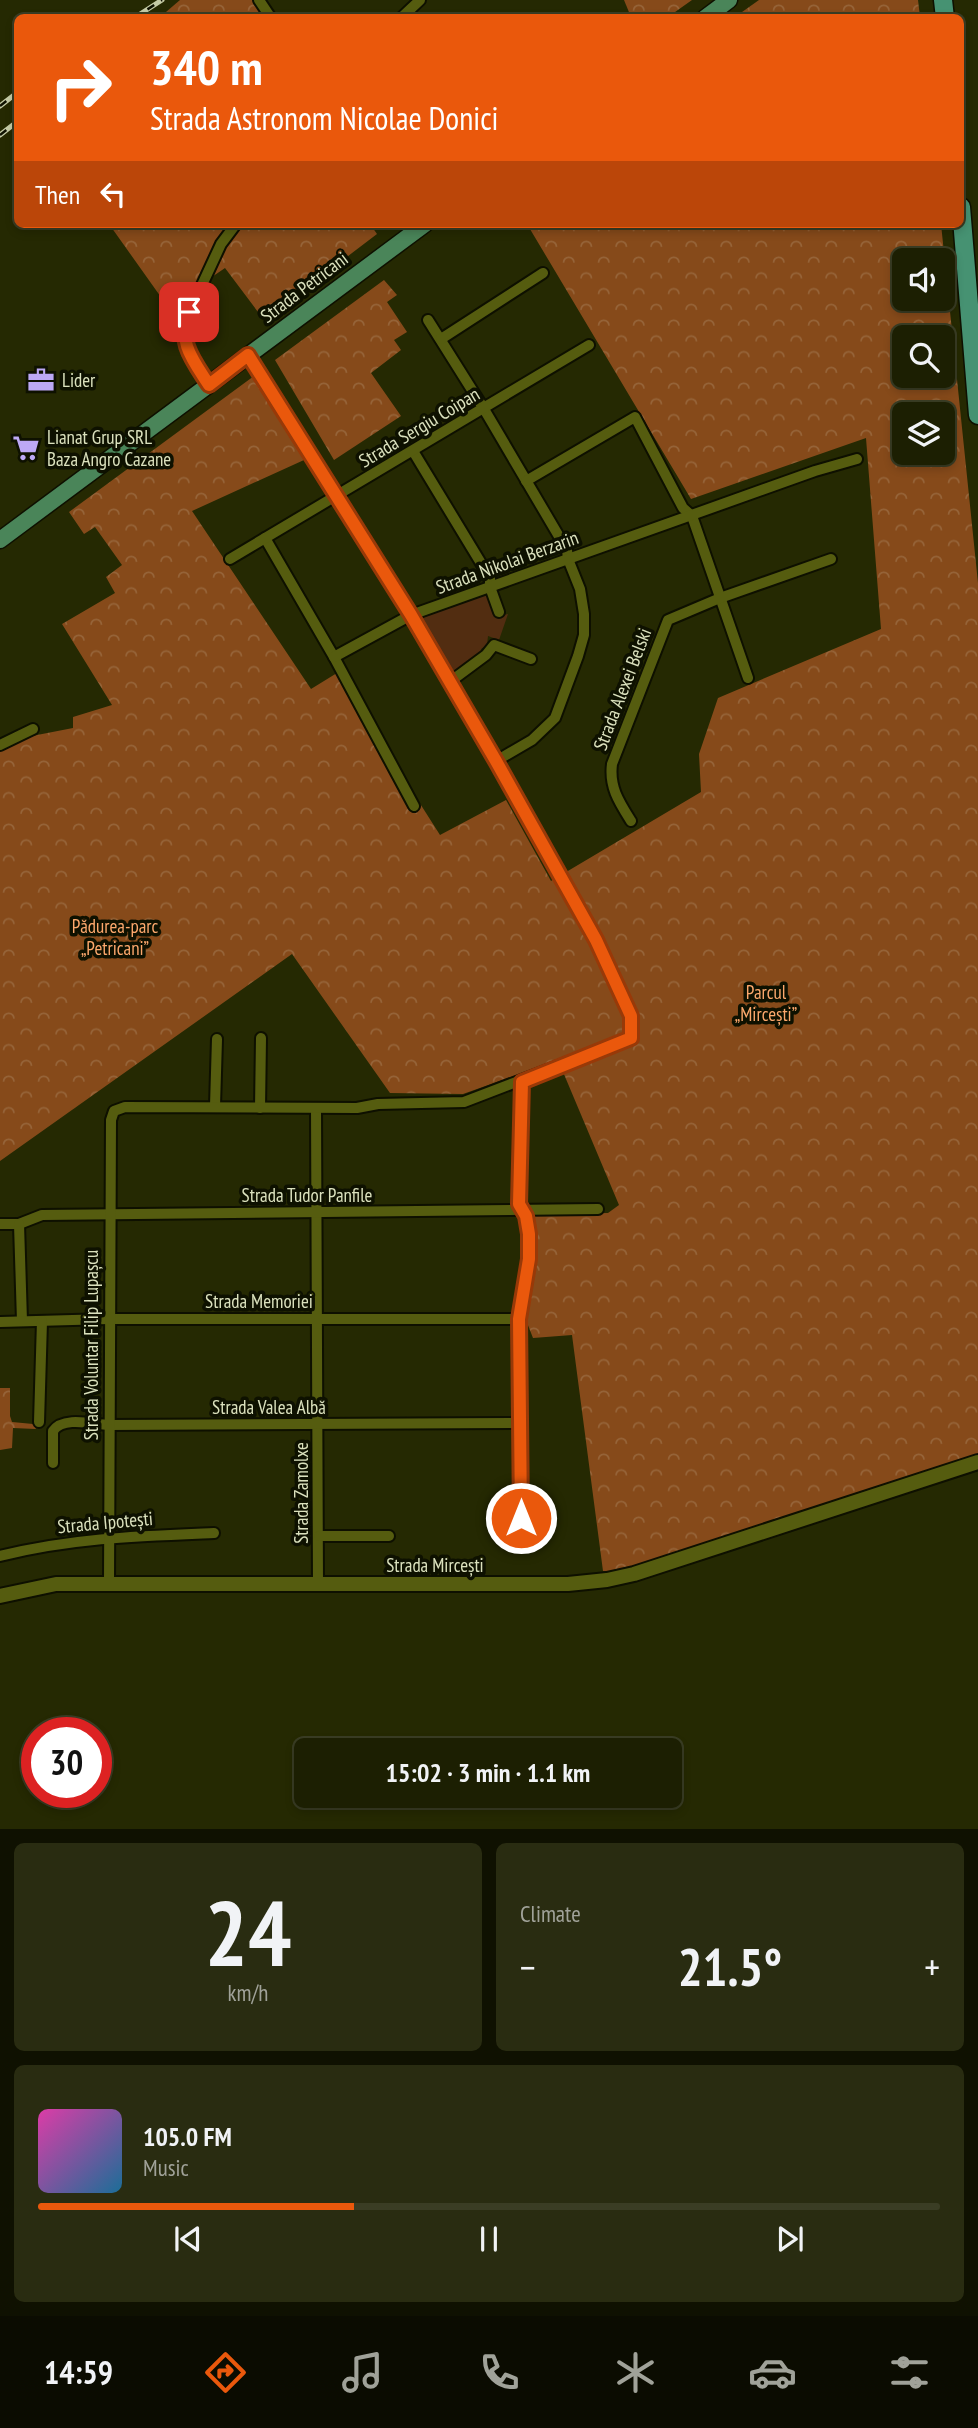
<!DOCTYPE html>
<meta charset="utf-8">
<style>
body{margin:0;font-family:"PT Sans Narrow",sans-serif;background:#292c11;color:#f1f3f6;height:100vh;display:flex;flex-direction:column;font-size:26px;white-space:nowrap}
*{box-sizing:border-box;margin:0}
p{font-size:23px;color:#a0a299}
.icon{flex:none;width:38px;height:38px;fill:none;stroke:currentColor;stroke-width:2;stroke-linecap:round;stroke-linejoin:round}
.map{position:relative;height:1829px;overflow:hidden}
.drawer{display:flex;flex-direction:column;gap:14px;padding:14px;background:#0f1101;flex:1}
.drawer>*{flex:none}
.banner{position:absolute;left:14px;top:14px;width:950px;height:214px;border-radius:10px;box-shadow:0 4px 10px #0003,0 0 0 2px #3a3d24;background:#ea580c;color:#fff;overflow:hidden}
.fabs{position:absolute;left:892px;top:248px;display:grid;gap:14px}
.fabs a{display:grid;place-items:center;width:63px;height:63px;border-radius:10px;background:#1c1f02;box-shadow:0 4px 10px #0003,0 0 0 2px #3a3d24;font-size:35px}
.speed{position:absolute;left:21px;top:1717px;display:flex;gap:14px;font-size:35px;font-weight:700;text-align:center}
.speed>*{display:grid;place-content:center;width:91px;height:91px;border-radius:50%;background:#1c1f02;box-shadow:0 4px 10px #0003,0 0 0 2px #3a3d24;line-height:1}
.speed .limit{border:10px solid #d22;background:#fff;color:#111}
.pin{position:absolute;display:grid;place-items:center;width:60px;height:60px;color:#fff;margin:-30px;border-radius:14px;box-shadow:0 4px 10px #0006}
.me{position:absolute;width:77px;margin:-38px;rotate:0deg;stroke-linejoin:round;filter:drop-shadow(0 0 5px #0008)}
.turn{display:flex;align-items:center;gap:24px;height:147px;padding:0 21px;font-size:32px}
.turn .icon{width:91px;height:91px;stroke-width:2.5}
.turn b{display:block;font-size:49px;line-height:60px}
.then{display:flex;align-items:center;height:66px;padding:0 21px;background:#0003;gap:14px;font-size:26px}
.big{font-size:52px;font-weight:700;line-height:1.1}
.drawer .card{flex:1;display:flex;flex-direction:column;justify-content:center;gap:10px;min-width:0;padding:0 24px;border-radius:10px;background:#292c11}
.drawer .dial{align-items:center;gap:0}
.dial b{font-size:91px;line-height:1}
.song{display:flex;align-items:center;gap:21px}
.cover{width:84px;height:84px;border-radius:10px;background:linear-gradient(135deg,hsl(320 70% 55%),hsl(200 70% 35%))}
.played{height:7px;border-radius:4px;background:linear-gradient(90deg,#ea580c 35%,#3a3d24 35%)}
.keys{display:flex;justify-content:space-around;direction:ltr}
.heat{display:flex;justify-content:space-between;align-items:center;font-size:38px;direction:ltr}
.drawer .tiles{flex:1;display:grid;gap:14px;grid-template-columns:1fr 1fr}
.card:last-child{grid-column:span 2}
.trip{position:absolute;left:294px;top:1738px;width:388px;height:70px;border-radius:10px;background:#1c1f02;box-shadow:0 4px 10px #0003,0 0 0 2px #3a3d24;font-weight:700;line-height:70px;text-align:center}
.dock{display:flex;height:112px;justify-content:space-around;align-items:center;background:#0b0c01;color:#a0a299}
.dock .icon{width:49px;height:49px}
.dock .on{color:#ea580c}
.dock b{font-size:32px;color:#f1f3f6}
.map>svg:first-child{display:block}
.forest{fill:url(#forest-crowns);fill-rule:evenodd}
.park{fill:#522d11}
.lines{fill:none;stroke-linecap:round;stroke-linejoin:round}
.minor-casing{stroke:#0e1000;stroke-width:14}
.secondary-casing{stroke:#0e1000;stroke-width:18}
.primary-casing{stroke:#0e1000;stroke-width:19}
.trunk-casing{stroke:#0e1000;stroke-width:21}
.minor{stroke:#555c0f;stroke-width:10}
.secondary{stroke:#555c0f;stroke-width:14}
.primary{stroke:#4a8559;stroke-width:16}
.trunk{stroke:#469272;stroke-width:18}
.rail-casing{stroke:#c5cba6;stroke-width:5}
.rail{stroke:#0e1100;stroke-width:2.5;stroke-dasharray:8;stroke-linecap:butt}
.route-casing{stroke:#983908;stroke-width:18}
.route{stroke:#ea580c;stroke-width:12}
.labels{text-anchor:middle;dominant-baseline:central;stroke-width:7;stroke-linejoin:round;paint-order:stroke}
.street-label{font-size:19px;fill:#dbe1bd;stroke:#0e1100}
.poi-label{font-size:19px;fill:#dbe1bd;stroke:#0e1100;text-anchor:start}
.park-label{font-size:19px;fill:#fca86c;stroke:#0e1100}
</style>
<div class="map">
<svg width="978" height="1830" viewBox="0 0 978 1830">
<defs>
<pattern id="forest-crowns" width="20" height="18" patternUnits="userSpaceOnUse" patternTransform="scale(1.75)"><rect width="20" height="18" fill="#864a1a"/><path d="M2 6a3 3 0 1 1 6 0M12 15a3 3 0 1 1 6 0" fill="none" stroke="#966439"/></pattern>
</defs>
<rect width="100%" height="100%" fill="#252902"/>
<!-- forest -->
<g class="forest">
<polygon points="180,0 260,0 271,18 159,18"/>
<polygon points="624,0 692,0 668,17 631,17"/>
<polygon points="759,0 918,0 920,17 735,17"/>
<polygon points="109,224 370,224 377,234 264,320 225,268 168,307"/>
<path d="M527,224H941L978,583V1458L630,1571H603L572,1335L533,1338L524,1315L530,1274L528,1215L608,1213L619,1205L558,1060L463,1094L390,1093L292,954L0,1161V751L32,736L73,728V717L112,705L62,624L115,593L106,577L122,565L95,527L84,534L69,512L254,376L304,460L192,511L311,689L337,673L440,835L506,800L551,881L701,792L699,754L718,698L881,629L866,438L691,499ZM905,261H943V299H905ZM905,338H943V376H905ZM905,415H943V453H905Z"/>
<polygon points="384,280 397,295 387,302 407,332 394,340 401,350 371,373 401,416 334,460 275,360"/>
<polygon points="0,1388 10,1388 10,1416 12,1422 33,1424 36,1429 13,1428 12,1448 0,1450"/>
</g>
<!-- park -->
<polygon class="park" points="483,595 488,595 494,617 508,614 499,640 488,636 487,645 481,649 480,655 459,671 451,670 421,621 422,618"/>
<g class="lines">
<!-- minor casing -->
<g class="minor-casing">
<g id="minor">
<polyline points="259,0 271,18"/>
<polyline points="401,18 420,0"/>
<polyline points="428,320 484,409 567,550 568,559 580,589 584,614 584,635 578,656 555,718 532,740 496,761"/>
<polyline points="441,339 543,273"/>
<polyline points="209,385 188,351 183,326 221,244 236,224"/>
<polyline points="413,451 490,578 490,587 499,612"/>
<polyline points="526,481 635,417 683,508 692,516 748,678"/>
<polyline points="265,538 334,657 414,806"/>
<polyline points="230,559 589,345"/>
<polyline points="334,657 411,615 815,471 857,459"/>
<polyline points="451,681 486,655 494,645 531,659"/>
<polyline points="0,745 33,729"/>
<path d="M631,821C619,802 609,787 612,764L668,620L720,598L831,559"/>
<polyline points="215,1106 217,1039"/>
<polyline points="260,1108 261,1038"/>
<polyline points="316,1108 318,1584"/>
<polyline points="0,1224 19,1224 42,1215 598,1209"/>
<polyline points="19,1224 22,1321"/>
<polyline points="0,1322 109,1319 519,1319"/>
<polyline points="39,1422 42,1321"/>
<path d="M53,1463V1431C63,1416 92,1424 108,1425L520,1423"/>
<polyline points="521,1518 519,1319 529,1259 529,1234 526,1216 519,1204 522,1082"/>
<polyline points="319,1536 389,1536"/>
<path d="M0,1556C71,1538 141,1536 214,1533"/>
<polyline points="109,1583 111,1120 114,1111 125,1107 357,1108 378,1104 464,1102 631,1038 630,1016 596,940 496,761 411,615 248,355"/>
</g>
</g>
<!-- secondary casing -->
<g class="secondary-casing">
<polyline id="secondary" points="0,1596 56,1584 568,1584 607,1580 634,1574 978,1462"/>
</g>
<!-- primary casing -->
<g class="primary-casing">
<g id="primary">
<polyline points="705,18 729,0"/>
<polyline points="0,540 425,224"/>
</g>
</g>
<!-- trunk casing -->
<g class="trunk-casing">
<g id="trunk">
<polyline points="943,0 945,18"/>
<polyline points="961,207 978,415"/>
</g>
</g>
<!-- minor -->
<use href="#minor" class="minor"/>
<!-- secondary -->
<use href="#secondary" class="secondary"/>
<!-- primary -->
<use href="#primary" class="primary"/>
<!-- trunk -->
<use href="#trunk" class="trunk"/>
<!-- rail casing -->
<g class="rail-casing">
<g id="rail">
<polyline points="134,18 162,0"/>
<polyline points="0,106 18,92"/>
<polyline points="0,135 18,121"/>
</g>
</g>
<!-- rail -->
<use href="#rail" class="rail"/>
</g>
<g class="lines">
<!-- route casing -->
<g class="route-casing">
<path id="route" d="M189,312C177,342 193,360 209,385L248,355L411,615L496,761L596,940L631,1016V1038L522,1082L519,1204L526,1216L529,1234V1259L519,1319L521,1518"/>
</g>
<!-- route -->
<use href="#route" class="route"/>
</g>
<!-- icons -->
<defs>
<g id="office-bare" transform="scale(2.1)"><path d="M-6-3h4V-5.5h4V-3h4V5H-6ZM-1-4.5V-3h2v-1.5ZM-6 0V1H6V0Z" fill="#bda9f5" stroke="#0e1100" stroke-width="2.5" paint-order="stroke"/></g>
<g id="supermarket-bare" transform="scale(2.1)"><path d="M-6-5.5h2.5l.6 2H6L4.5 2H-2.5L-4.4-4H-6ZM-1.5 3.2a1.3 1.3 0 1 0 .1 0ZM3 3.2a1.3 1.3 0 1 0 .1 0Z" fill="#bda9f5" stroke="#0e1100" stroke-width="2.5" paint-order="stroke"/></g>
</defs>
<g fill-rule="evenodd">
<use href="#office-bare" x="41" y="380"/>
<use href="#supermarket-bare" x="26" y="448"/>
</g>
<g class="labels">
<!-- street labels -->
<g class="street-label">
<text transform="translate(304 287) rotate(-37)">Strada Petricani</text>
<text transform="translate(419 427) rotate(-31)">Strada Sergiu Coipan</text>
<text transform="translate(507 562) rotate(-20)">Strada Nikolai Berzarin</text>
<text transform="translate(622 689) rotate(-69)">Strada Alexei Belski</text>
<text x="307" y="1195">Strada Tudor Panfile</text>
<text x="259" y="1301">Strada Memoriei</text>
<text transform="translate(91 1345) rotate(-90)">Strada Voluntar Filip Lupașcu</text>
<text x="269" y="1407">Strada Valea Albă</text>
<text transform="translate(301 1493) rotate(-90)">Strada Zamolxe</text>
<text transform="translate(105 1522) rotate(-5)">Strada Ipotești</text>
<text x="435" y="1565">Strada Mircești</text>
</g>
<!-- poi labels -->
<g class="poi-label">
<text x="62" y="380">Lider</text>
<text x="47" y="437">Lianat Grup SRL<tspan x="47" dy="22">Baza Angro Cazane</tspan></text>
</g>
<!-- park labels -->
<g class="park-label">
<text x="115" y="926">Pădurea-parc<tspan x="115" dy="22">„Petricani”</tspan></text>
<text x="766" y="992">Parcul<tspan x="766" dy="22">„Mircești”</tspan></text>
</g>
</g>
</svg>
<div class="fabs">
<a><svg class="icon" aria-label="sound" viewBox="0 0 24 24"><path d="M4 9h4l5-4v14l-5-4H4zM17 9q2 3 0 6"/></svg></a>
<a><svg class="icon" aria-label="search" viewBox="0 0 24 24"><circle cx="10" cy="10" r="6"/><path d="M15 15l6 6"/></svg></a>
<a><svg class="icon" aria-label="layers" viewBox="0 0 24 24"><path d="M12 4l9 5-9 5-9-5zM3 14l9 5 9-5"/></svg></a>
</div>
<div class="speed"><div class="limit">30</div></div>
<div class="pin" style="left:189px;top:312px;background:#d93025"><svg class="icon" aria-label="arrive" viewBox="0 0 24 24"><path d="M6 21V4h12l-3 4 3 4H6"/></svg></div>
<svg class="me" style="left:521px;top:1518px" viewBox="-20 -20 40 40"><circle r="17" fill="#ea580c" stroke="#fff" stroke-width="3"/><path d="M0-11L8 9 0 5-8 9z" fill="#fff"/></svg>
<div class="trip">15:02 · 3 min · 1.1 km</div>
<div class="banner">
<div class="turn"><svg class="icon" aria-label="right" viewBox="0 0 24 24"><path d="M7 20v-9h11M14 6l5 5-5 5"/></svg><div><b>340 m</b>Strada Astronom Nicolae Donici</div></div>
<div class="then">Then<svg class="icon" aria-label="left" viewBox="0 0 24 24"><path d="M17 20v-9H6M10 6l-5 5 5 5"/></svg></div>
</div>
</div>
<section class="drawer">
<div class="tiles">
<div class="card dial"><b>24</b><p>km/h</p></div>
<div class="card"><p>Climate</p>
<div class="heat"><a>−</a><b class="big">21.5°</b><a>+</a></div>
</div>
<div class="card">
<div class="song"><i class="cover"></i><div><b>105.0 FM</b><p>Music</p></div></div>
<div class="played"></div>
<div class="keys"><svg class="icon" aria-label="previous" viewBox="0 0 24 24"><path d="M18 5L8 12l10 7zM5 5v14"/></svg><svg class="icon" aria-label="pause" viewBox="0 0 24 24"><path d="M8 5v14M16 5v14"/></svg><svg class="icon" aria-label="next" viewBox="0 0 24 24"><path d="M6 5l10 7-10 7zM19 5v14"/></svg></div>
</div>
</div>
</section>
<nav class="dock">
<b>14:59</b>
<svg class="icon on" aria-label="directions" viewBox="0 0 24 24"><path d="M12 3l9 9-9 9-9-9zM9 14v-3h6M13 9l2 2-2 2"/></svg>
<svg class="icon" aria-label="music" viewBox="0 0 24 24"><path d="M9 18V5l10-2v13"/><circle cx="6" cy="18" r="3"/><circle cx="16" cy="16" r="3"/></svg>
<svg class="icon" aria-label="phone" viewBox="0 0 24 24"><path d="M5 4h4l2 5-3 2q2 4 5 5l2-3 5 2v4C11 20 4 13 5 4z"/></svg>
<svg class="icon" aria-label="climate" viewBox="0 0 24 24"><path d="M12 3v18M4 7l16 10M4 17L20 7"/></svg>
<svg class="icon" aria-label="car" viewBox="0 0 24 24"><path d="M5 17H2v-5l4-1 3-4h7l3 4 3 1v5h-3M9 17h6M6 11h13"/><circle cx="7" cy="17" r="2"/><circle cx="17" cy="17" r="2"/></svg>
<svg class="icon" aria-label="filters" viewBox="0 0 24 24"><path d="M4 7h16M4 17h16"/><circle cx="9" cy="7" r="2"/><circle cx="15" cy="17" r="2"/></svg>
</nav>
